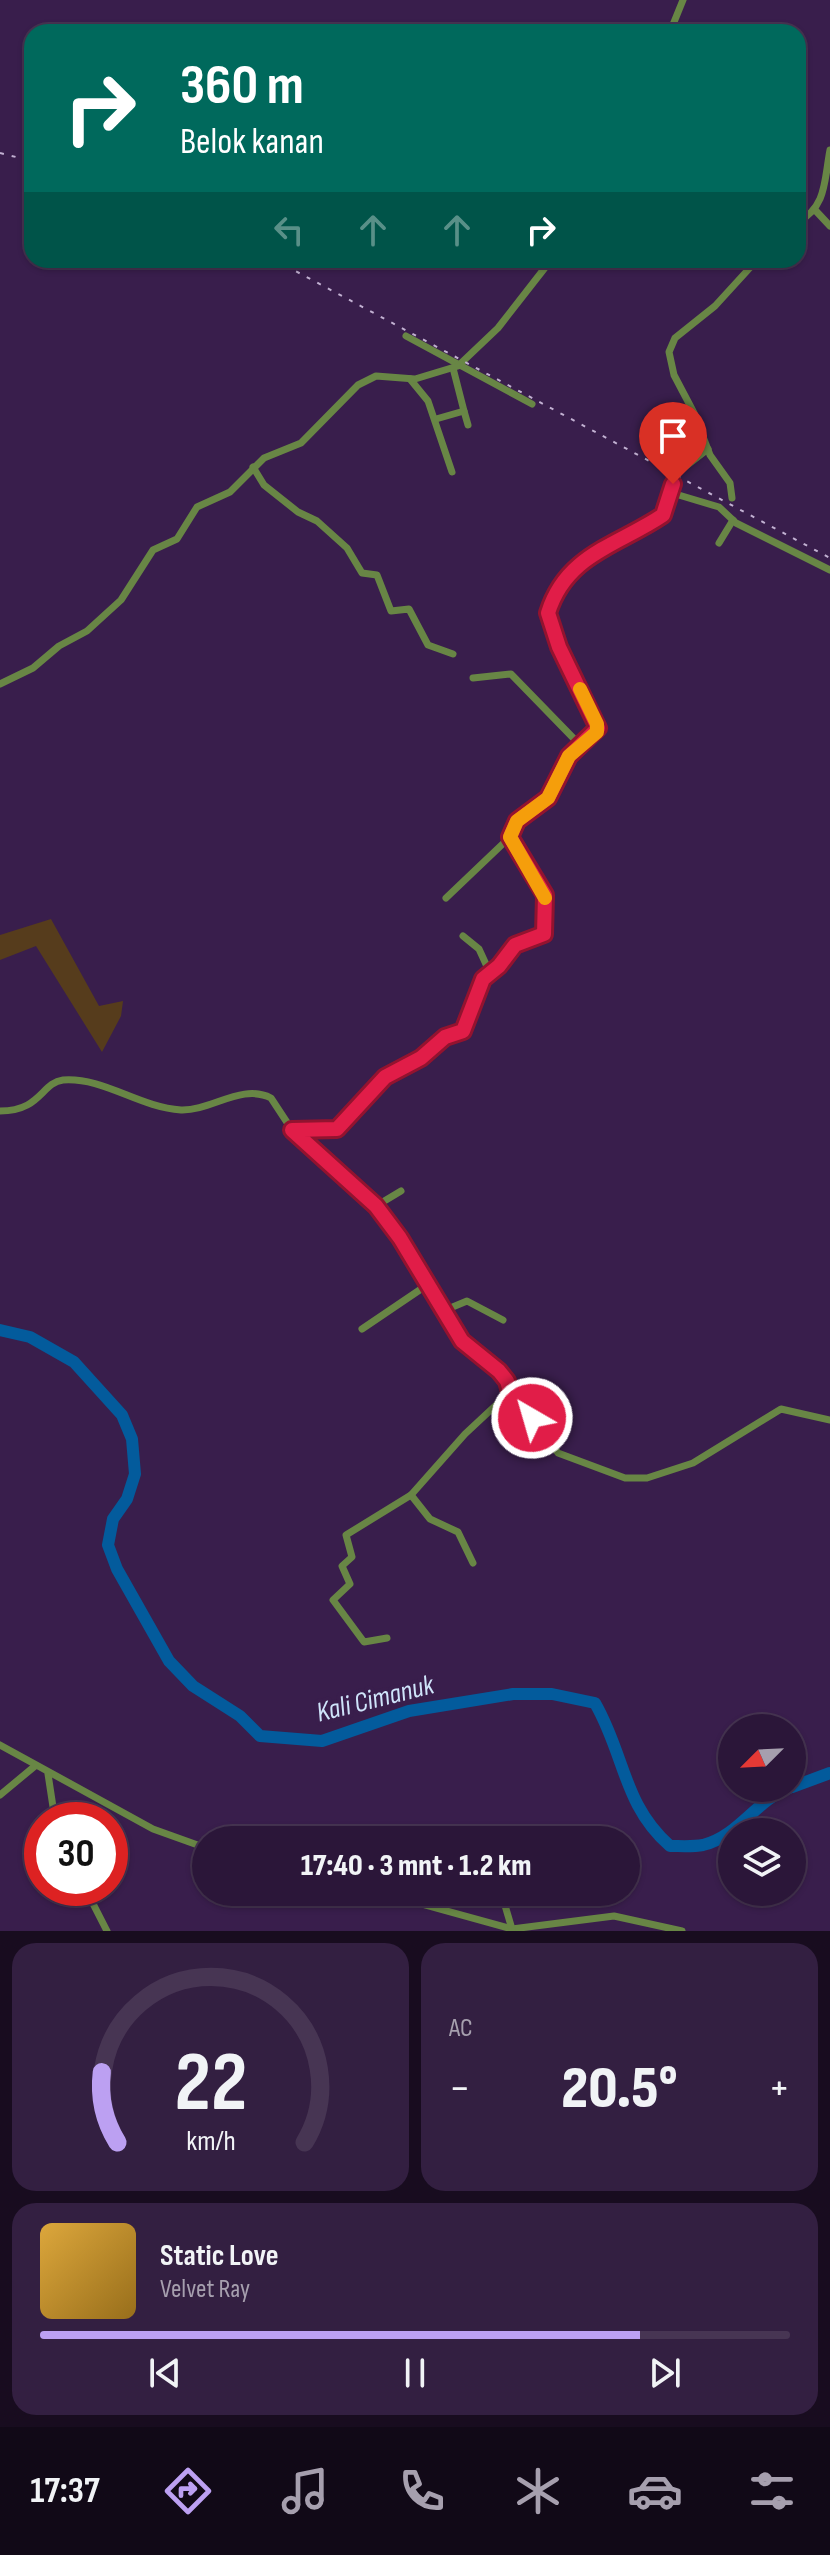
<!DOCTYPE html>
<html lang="id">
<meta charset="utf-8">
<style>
body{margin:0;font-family:"Sofia Sans Condensed",sans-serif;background:#331f41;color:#f1f3f6;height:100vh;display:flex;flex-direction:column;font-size:30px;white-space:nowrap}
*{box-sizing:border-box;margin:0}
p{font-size:26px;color:#a69fae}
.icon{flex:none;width:44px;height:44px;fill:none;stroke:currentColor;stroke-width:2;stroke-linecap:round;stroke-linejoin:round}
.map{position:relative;height:1931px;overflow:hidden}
.panel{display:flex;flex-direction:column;gap:12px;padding:12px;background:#180c1f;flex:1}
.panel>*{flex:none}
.hud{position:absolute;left:24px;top:24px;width:782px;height:244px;border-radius:24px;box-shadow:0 2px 6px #0004,0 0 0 2px #473553;background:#00695c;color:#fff;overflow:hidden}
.needle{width:52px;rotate:246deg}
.controls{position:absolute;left:718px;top:1714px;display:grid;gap:16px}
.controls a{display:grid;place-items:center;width:88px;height:88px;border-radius:50%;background:#2b1639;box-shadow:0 2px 6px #0004,0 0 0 2px #473553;font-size:40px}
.speed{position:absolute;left:24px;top:1802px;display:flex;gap:16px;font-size:40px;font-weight:700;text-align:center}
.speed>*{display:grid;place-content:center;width:104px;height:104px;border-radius:50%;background:#2b1639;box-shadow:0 2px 6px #0004,0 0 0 2px #473553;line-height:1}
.speed .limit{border:12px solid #d22;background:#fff;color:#111}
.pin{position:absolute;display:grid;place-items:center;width:68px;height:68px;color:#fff;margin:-82px -34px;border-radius:50% 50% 50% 0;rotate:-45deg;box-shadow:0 0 8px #0007}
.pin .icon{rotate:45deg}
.me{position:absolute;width:88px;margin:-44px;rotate:322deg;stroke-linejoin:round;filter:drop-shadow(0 0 6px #0008)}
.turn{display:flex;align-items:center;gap:28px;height:168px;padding:0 24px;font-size:36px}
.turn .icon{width:104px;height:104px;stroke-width:2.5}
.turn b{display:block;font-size:56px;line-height:68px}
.lanes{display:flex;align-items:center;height:76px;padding:0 24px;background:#0003;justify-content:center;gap:40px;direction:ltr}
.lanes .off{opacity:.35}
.big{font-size:60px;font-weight:800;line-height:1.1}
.panel .tile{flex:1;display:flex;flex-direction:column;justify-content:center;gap:12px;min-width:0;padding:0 28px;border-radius:24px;background:#331f41}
.panel .dial{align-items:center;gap:0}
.dial svg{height:208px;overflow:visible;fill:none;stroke:#473553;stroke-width:7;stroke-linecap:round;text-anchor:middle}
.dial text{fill:#f1f3f6;stroke:none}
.song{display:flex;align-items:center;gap:24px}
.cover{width:96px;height:96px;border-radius:12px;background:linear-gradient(135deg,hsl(40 70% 55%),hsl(40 70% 35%))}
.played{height:8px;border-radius:4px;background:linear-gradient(90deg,#bca0f2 80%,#473553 80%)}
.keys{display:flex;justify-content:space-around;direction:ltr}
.heat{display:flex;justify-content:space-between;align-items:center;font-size:44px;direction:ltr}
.panel .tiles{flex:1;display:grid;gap:12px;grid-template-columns:1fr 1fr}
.tile:last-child{grid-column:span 2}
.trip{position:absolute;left:192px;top:1826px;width:448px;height:80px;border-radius:40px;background:#2b1639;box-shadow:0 2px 6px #0004,0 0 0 2px #473553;font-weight:800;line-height:80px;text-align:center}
.tab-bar{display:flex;height:128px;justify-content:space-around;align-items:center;background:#110917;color:#a69fae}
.tab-bar .icon{width:56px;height:56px}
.tab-bar .selected{color:#bca0f2}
.tab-bar b{font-size:36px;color:#f1f3f6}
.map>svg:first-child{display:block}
.green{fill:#563c1c}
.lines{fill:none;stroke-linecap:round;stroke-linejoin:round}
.river{stroke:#035b9c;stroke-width:12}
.minor{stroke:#688645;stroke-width:7}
.rail{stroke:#c2b1d2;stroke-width:2;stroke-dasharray:4 8;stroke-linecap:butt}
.route-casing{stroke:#92132f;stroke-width:20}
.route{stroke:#e11d48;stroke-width:14}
.slow{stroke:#f59e0b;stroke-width:14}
.labels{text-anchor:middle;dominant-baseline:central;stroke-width:8;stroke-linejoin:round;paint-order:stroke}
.water-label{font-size:28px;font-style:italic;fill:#cfe4fa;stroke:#391e4c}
</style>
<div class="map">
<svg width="830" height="1931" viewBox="0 0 830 1931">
<rect width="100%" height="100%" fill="#391e4c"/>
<!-- green -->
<polygon class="green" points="51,919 99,1006 123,1001 121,1016 102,1052 36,946 0,960 0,935"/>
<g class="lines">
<!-- river -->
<g class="river">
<path d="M0,1330L30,1337L74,1362L122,1415L132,1439L135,1474L127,1499L113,1519L108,1545L117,1569L169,1661L193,1686L240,1716L260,1736L322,1741L409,1711L513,1694H552L595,1703C625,1755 623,1805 670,1846C680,1846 693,1847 703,1845C739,1836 756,1800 789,1788"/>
<polyline points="792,1787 830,1773"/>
</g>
<!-- minor -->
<g class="minor">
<polyline points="670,32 683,0"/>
<polyline points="816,211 830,226"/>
<path d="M798,222C827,206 824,181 830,150"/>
<polyline points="406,336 532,404"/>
<polyline points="453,368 464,411"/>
<polyline points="410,379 428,401 452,472"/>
<polyline points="436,419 464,411 468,425"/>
<polyline points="253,467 264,485 298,512 317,521 347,548 362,573 377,575 391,611 409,609 428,645 453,654"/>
<polyline points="672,493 677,473 708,449"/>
<polyline points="732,498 730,483 710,455 694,413 674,375 669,352 675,338 715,306 757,260"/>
<polyline points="719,543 733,520"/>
<polyline points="473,678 511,674 581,746"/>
<polyline points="0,684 33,668 59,646 87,631 121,600 153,550 177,539 197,507 230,492 264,458 301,443 358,385 376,376 415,379 458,366 498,328 551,260"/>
<polyline points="446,898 510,837"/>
<polyline points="463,936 479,949 490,973"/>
<path d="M0,1111C41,1111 41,1083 63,1080C104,1077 138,1107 181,1110C211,1111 242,1083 271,1098L292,1130L366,1195L392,1226L462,1341L503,1375L512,1399L532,1418L558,1453L625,1478H647L693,1463L781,1409L830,1420"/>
<path d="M292,1130L337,1129L385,1077L421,1058L445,1037L463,1031L483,979L499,966L515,945L545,931V895L510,837L517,821L548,798L569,756L597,732V724L559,647L548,613C555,590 580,558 601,547C629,532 663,526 672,493L719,507L736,523L830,570"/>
<polyline points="376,1206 401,1191"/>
<polyline points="443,1311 467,1301 503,1320"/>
<polyline points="362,1329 427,1285"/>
<polyline points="411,1495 430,1519 458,1532 473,1563"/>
<polyline points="387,1638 364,1642 333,1600 350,1584 342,1566 352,1557 346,1535 411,1495 465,1434 509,1393"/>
<polyline points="0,1745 153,1829 206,1848"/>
<polyline points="48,1774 55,1820"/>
<polyline points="0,1795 35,1766"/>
<polyline points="85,1888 107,1931"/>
<polyline points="378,1892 512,1929 614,1916 682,1931"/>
<polyline points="501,1892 512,1929"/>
</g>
<!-- rail -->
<g class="rail">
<polyline points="0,153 32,161"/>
<polyline points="275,260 830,558"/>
</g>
</g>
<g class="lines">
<!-- route casing -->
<g class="route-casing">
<path id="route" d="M532,1418L512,1399L507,1381L499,1371L462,1341L400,1238L376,1206L292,1130L337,1129L385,1077L421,1058L445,1037L463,1031L483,979L499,966L515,945L544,934L545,895L510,837L517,821L548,798L569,756L598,728L559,647L548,613C566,554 619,545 663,515L673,484"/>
</g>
<!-- route -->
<use href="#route" class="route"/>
<!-- slow -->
<polyline class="slow" points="545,898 510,837 517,821 548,798 569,756 597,732 597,724 580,689"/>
</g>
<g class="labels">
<!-- water labels -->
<g class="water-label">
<text transform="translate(375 1699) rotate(-14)">Kali Cimanuk</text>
</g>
</g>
</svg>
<div class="controls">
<a><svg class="needle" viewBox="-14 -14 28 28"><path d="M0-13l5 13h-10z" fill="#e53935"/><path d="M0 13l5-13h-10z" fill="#a69fae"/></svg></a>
<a><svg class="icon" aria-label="layers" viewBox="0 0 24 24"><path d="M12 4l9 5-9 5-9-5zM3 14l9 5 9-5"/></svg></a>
</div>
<div class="speed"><div class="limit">30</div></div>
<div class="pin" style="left:673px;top:484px;background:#d93025"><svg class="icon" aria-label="arrive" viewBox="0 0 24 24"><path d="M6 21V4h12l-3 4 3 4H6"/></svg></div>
<svg class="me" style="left:532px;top:1418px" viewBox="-20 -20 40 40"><circle r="17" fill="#e11d48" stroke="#fff" stroke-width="3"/><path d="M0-11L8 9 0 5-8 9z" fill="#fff"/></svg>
<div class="trip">17:40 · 3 mnt · 1.2 km</div>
<div class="hud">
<div class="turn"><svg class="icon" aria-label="right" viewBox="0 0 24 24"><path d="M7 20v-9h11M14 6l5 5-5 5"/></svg><div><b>360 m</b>Belok kanan</div></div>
<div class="lanes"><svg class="icon off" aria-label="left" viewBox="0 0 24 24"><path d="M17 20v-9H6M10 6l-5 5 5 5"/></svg><svg class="icon off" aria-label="ahead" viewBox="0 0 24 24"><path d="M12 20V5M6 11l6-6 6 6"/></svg><svg class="icon off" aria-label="ahead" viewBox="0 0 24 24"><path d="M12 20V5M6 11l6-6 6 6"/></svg><svg class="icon" aria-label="right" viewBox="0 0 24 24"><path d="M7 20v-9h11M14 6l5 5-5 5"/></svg></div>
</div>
</div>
<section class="panel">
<div class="tiles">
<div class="tile dial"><svg viewBox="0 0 100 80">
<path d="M14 69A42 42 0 1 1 86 69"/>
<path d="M14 69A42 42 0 0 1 8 42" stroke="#bca0f2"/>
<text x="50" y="56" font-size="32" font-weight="700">22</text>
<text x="50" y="72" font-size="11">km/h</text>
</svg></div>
<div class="tile"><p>AC</p>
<div class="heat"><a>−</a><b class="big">20.5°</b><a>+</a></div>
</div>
<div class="tile">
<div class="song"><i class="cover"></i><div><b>Static Love</b><p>Velvet Ray</p></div></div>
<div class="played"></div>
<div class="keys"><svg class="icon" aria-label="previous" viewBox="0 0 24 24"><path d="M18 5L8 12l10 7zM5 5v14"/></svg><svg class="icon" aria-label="pause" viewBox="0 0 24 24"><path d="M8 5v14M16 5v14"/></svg><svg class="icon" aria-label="next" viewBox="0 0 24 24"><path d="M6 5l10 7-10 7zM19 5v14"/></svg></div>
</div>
</div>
</section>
<nav class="tab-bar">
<b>17:37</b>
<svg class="icon selected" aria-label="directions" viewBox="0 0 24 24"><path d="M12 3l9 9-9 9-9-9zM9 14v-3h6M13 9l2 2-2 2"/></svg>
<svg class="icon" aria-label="music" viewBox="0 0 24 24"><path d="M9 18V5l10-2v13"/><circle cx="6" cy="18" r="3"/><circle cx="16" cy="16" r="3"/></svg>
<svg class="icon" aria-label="phone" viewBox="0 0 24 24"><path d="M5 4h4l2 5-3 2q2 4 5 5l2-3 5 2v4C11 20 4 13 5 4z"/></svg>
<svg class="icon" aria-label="climate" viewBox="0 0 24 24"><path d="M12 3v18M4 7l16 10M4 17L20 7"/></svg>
<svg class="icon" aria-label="car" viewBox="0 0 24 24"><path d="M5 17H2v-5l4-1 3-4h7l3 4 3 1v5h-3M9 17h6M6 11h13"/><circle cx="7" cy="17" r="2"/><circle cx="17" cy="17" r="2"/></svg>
<svg class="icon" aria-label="filters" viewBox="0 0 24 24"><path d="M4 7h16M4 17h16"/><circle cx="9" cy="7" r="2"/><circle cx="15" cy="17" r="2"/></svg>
</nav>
